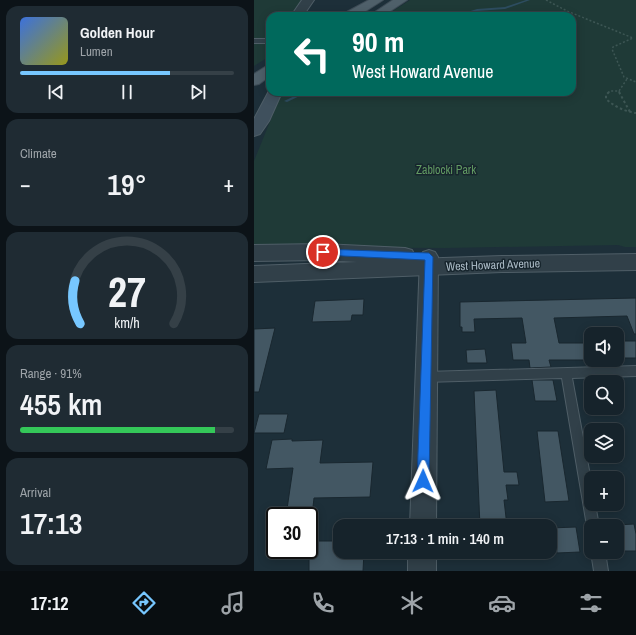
<!DOCTYPE html>
<meta charset="utf-8">
<style>
body{margin:0;font-family:"Archivo Narrow",sans-serif;background:#1f2b33;color:#f1f3f6;height:100vh;display:flex;flex-direction:column;font-size:15px;white-space:nowrap}
*{box-sizing:border-box;margin:0}
p{font-size:13px;color:#9ea4a9}
.icon{flex:none;width:22px;height:22px;fill:none;stroke:currentColor;stroke-width:2;stroke-linecap:round;stroke-linejoin:round}
.map{position:relative;flex:1;overflow:hidden}
.panel{display:flex;flex-direction:column;gap:6px;padding:6px;background:#0c1318;width:254px}
.panel>*{flex:none}
.banner{position:absolute;left:12px;top:12px;width:310px;height:84px;border-radius:12px;box-shadow:0 2px 10px #0003,0 0 0 1px #354047;background:#00695c;color:#fff;overflow:hidden}
.controls{position:absolute;left:330px;top:327px;display:grid;gap:8px}
.controls a{display:grid;place-items:center;width:40px;height:40px;border-radius:8px;background:#16232b;box-shadow:0 2px 10px #0003,0 0 0 1px #354047;font-size:20px}
.speed{position:absolute;left:12px;top:507px;display:flex;gap:8px;font-size:20px;font-weight:700;text-align:center}
.speed>*{display:grid;place-content:center;width:52px;height:52px;border-radius:50%;background:#16232b;box-shadow:0 2px 10px #0003,0 0 0 1px #354047;line-height:1}
.speed .limit{border:2px solid #111;border-radius:6px;background:#fff;color:#111}
.pin{position:absolute;display:grid;place-items:center;width:34px;height:34px;color:#fff;margin:-17px;border:2px solid #fff;border-radius:50%;box-shadow:0 1px 4px #0007}
.me{position:absolute;width:44px;margin:-22px;rotate:1deg;stroke-linejoin:round;filter:drop-shadow(0 0 3px #0008)}
.turn{display:flex;align-items:center;gap:14px;height:84px;padding:0 20px;font-size:18px}
.turn .icon{width:52px;height:52px;stroke-width:2.5}
.turn b{display:block;font-size:28px;line-height:34px}
.big{font-size:30px;font-weight:600;line-height:1.1}
.panel .widget{flex:1;display:flex;flex-direction:column;justify-content:center;gap:6px;min-width:0;padding:0 14px;border-radius:12px;background:#1f2b33}
.panel .dial{align-items:center;gap:0}
.dial svg{height:104px;overflow:visible;fill:none;stroke:#354047;stroke-width:7;stroke-linecap:round;text-anchor:middle}
.dial text{fill:#f1f3f6;stroke:none}
.song{display:flex;align-items:center;gap:12px}
.cover{width:48px;height:48px;border-radius:6px;background:linear-gradient(135deg,hsl(220 70% 55%),hsl(60 70% 35%))}
.played{height:4px;border-radius:2px;background:linear-gradient(90deg,#77c7ff 70%,#354047 70%)}
.keys{display:flex;justify-content:space-around;direction:ltr}
.heat{display:flex;justify-content:space-between;align-items:center;font-size:22px;direction:ltr}
.charge{height:6px;border-radius:3px;background:linear-gradient(90deg,#34c759 91%,#354047 0)}
.trip{position:absolute;left:79px;top:519px;width:224px;height:40px;border-radius:12px;background:#16232b;box-shadow:0 2px 10px #0003,0 0 0 1px #354047;font-weight:600;line-height:40px;text-align:center}
.tabs{display:flex;height:64px;justify-content:space-around;align-items:center;background:#090e11;color:#9ea4a9}
.tabs .icon{width:28px;height:28px}
.tabs .current{color:#77c7ff}
.tabs b{font-size:18px;color:#f1f3f6}
main{display:flex;flex:1;min-height:0}
.map>svg:first-child{display:block}
.green{fill:#1f3a37}
.lines{fill:none;stroke-linecap:round;stroke-linejoin:round}
.stream{fill:#2d4d60;fill-rule:evenodd}
.building{fill:#435763;stroke:#19272f}
.service-casing{stroke:#4f5e67;stroke-width:2}
.minor-casing{stroke:#4f5e67;stroke-width:2}
.tertiary-casing{stroke:#4f5e67;stroke-width:2}
.secondary-casing{stroke:#4f5e67;stroke-width:2}
.primary-casing{stroke:#3e4c56;stroke-width:2}
.path-far1{stroke:#3d5654;stroke-width:1.5;stroke-dasharray:2 2;stroke-linecap:butt}
.path{stroke:#3d5654;stroke-width:2;stroke-dasharray:2.5 2.5;stroke-linecap:butt}
.service{fill:#314049;fill-rule:evenodd}
.minor{fill:#314049;fill-rule:evenodd}
.tertiary{fill:#314049;fill-rule:evenodd}
.secondary{fill:#3f505d;fill-rule:evenodd}
.primary{fill:#4f606a;fill-rule:evenodd}
.route{fill:#1a73e8;stroke:#114b97}
.labels{text-anchor:middle;dominant-baseline:central;stroke-width:3;stroke-linejoin:round;paint-order:stroke}
.park-label{font-size:12px;fill:#619962;stroke:#17252d}
.street-label{font-size:12px;fill:#abbbc6;stroke:#17252d}
</style>
<main>
<section class="panel">
<div class="widget">
<div class="song"><i class="cover"></i><div><b>Golden Hour</b><p>Lumen</p></div></div>
<div class="played"></div>
<div class="keys"><svg class="icon" aria-label="previous" viewBox="0 0 24 24"><path d="M18 5L8 12l10 7zM5 5v14"/></svg><svg class="icon" aria-label="pause" viewBox="0 0 24 24"><path d="M8 5v14M16 5v14"/></svg><svg class="icon" aria-label="next" viewBox="0 0 24 24"><path d="M6 5l10 7-10 7zM19 5v14"/></svg></div>
</div>
<div class="widget"><p>Climate</p>
<div class="heat"><a>−</a><b class="big">19°</b><a>+</a></div>
</div>
<div class="widget dial"><svg viewBox="0 0 100 80">
<path d="M14 69A42 42 0 1 1 86 69"/>
<path d="M14 69A42 42 0 0 1 10 36" stroke="#77c7ff"/>
<text x="50" y="56" font-size="32" font-weight="700">27</text>
<text x="50" y="72" font-size="11">km/h</text>
</svg></div>
<div class="widget"><p>Range · 91%</p><b class="big">455 km</b><div class="charge"></div></div>
<div class="widget"><p>Arrival</p><b class="big">17:13</b></div>
</section>
<div class="map">
<svg width="382" height="571" viewBox="0 0 382 571">
<rect width="100%" height="100%" fill="#1d2f39"/>
<!-- green -->
<g class="green">
<polygon points="0,0 49,0 40,16 16,16 16,56 0,66"/>
<polygon points="156,0 382,0 382,247 371,247 364,245 191,248 0,247 0,161 28,92 318,92 318,16 131,16"/>
</g>
<g class="lines">
<!-- stream -->
<g class="stream">
<polygon points="272,0 276,0 251,9 223,11 205,16 201,16 223,9 251,7"/>
<polygon points="49,92 54,92 33,102 30,101"/>
</g>
</g>
<!-- building -->
<g class="building">
<polygon points="382,298 382,334 380,334 373,316 300,318 305,343 330,343 334,360 295,360 297,367 276,368 275,360 259,360 257,343 272,343 268,318 220,319 221,332 208,332 208,327 206,327 206,302"/>
<polygon points="110,299 109,315 98,315 97,321 58,322 61,301"/>
<polygon points="21,328 5,392 0,392 0,329"/>
<polygon points="363,341 382,341 382,358 368,358"/>
<polygon points="231,349 233,363 213,363 212,350"/>
<polygon points="278,380 299,380 303,401 281,401"/>
<polygon points="242,390 250,472 263,472 265,485 252,485 254,500 250,500 253,526 226,526 220,391"/>
<polygon points="5,414 34,414 30,433 0,433"/>
<polygon points="283,431 304,431 315,501 291,502"/>
<polygon points="38,439 38,441 69,440 66,463 119,462 116,497 60,498 58,516 32,516 39,468 12,469 18,440"/>
<polygon points="380,524 382,534 382,551 363,551 363,525"/>
<polygon points="322,527 326,552 303,553 302,547 296,547 296,528"/>
<polygon points="55,541 86,541 86,552 110,552 109,571 55,571"/>
</g>
<g class="lines">
<!-- service casing -->
<g class="service-casing">
<g id="service">
<rect x="0" y="39" width="16" height="4"/>
<polygon points="382,366 382,376 318,378 337,481 337,504 341,504 345,526 337,526 337,531 335,530 333,526 308,378 171,382 167,380 166,377 167,374 171,372"/>
<polygon points="337,552 351,552 354,571 340,571"/>
</g>
</g>
<!-- minor casing -->
<g class="minor-casing">
<g id="minor">
<polygon points="175,250 181,252 184,257 182,526 156,526 166,257 169,252"/>
<rect x="154" y="552" width="28" height="19"/>
</g>
</g>
<!-- tertiary casing -->
<g class="tertiary-casing">
<g id="tertiary">
<polygon points="48,0 60,0 49,16 37,16"/>
<polygon points="69,244 151,248 158,250 161,256 160,259 248,256 382,254 382,270 248,272 0,282 0,266 103,262 69,260 0,261 0,245"/>
</g>
</g>
<!-- secondary casing -->
<g class="secondary-casing">
<polygon id="secondary" points="16,89 16,92 28,92 15,121 6,134 0,136 0,119"/>
</g>
<!-- primary casing -->
<g class="primary-casing">
<g id="primary">
<polygon points="115,0 129,0 104,16 89,16 91,13"/>
<polygon points="139,0 153,0 129,16 115,16"/>
<polygon points="16,66 16,76 5,84 0,85 0,74 11,67"/>
</g>
</g>
<!-- path-far1 -->
<g class="path-far1">
<polyline points="292,0 313,11 379,38 359,47 358,49 370,77 382,82"/>
<polyline points="365,91 366,93"/>
<polyline points="354,93 356,91 365,91 373,79"/>
</g>
<!-- path -->
<g class="path">
<path d="M355,92L352,95V99C361,107 370,111 382,113"/>
<polyline points="365,92 376,112"/>
</g>
<!-- service -->
<use href="#service" class="service"/>
<!-- minor -->
<use href="#minor" class="minor"/>
<!-- tertiary -->
<use href="#tertiary" class="tertiary"/>
<!-- secondary -->
<use href="#secondary" class="secondary"/>
<!-- primary -->
<use href="#primary" class="primary"/>
</g>
<!-- route -->
<polygon class="route" points="69,249 175,253 179,257 175,481 174,486 169,487 165,486 163,481 171,260 69,255 65,252"/>
<g class="labels">
<!-- park labels -->
<g class="park-label">
<text x="192" y="170">Zablocki Park</text>
</g>
<!-- street labels -->
<g class="street-label">
<text transform="translate(239 265) rotate(-2)">West Howard Avenue</text>
</g>
</g>
</svg>
<div class="controls">
<a><svg class="icon" aria-label="sound" viewBox="0 0 24 24"><path d="M4 9h4l5-4v14l-5-4H4zM17 9q2 3 0 6"/></svg></a>
<a><svg class="icon" aria-label="search" viewBox="0 0 24 24"><circle cx="10" cy="10" r="6"/><path d="M15 15l6 6"/></svg></a>
<a><svg class="icon" aria-label="layers" viewBox="0 0 24 24"><path d="M12 4l9 5-9 5-9-5zM3 14l9 5 9-5"/></svg></a>
<a>+</a>
<a>−</a>
</div>
<div class="speed"><div class="limit">30</div></div>
<div class="pin" style="left:69px;top:252px;background:#d93025"><svg class="icon" aria-label="arrive" viewBox="0 0 24 24"><path d="M6 21V4h12l-3 4 3 4H6"/></svg></div>
<svg class="me" style="left:169px;top:481px" viewBox="-20 -20 40 40"><path d="M0-17L14 15 0 8-14 15z" fill="#1a73e8" stroke="#fff" stroke-width="4"/></svg>
<div class="trip">17:13 · 1 min · 140 m</div>
<div class="banner">
<div class="turn"><svg class="icon" aria-label="left" viewBox="0 0 24 24"><path d="M17 20v-9H6M10 6l-5 5 5 5"/></svg><div><b>90 m</b>West Howard Avenue</div></div>
</div>
</div>
</main>
<nav class="tabs">
<b>17:12</b>
<svg class="icon current" aria-label="directions" viewBox="0 0 24 24"><path d="M12 3l9 9-9 9-9-9zM9 14v-3h6M13 9l2 2-2 2"/></svg>
<svg class="icon" aria-label="music" viewBox="0 0 24 24"><path d="M9 18V5l10-2v13"/><circle cx="6" cy="18" r="3"/><circle cx="16" cy="16" r="3"/></svg>
<svg class="icon" aria-label="phone" viewBox="0 0 24 24"><path d="M5 4h4l2 5-3 2q2 4 5 5l2-3 5 2v4C11 20 4 13 5 4z"/></svg>
<svg class="icon" aria-label="climate" viewBox="0 0 24 24"><path d="M12 3v18M4 7l16 10M4 17L20 7"/></svg>
<svg class="icon" aria-label="car" viewBox="0 0 24 24"><path d="M5 17H2v-5l4-1 3-4h7l3 4 3 1v5h-3M9 17h6M6 11h13"/><circle cx="7" cy="17" r="2"/><circle cx="17" cy="17" r="2"/></svg>
<svg class="icon" aria-label="filters" viewBox="0 0 24 24"><path d="M4 7h16M4 17h16"/><circle cx="9" cy="7" r="2"/><circle cx="15" cy="17" r="2"/></svg>
</nav>
